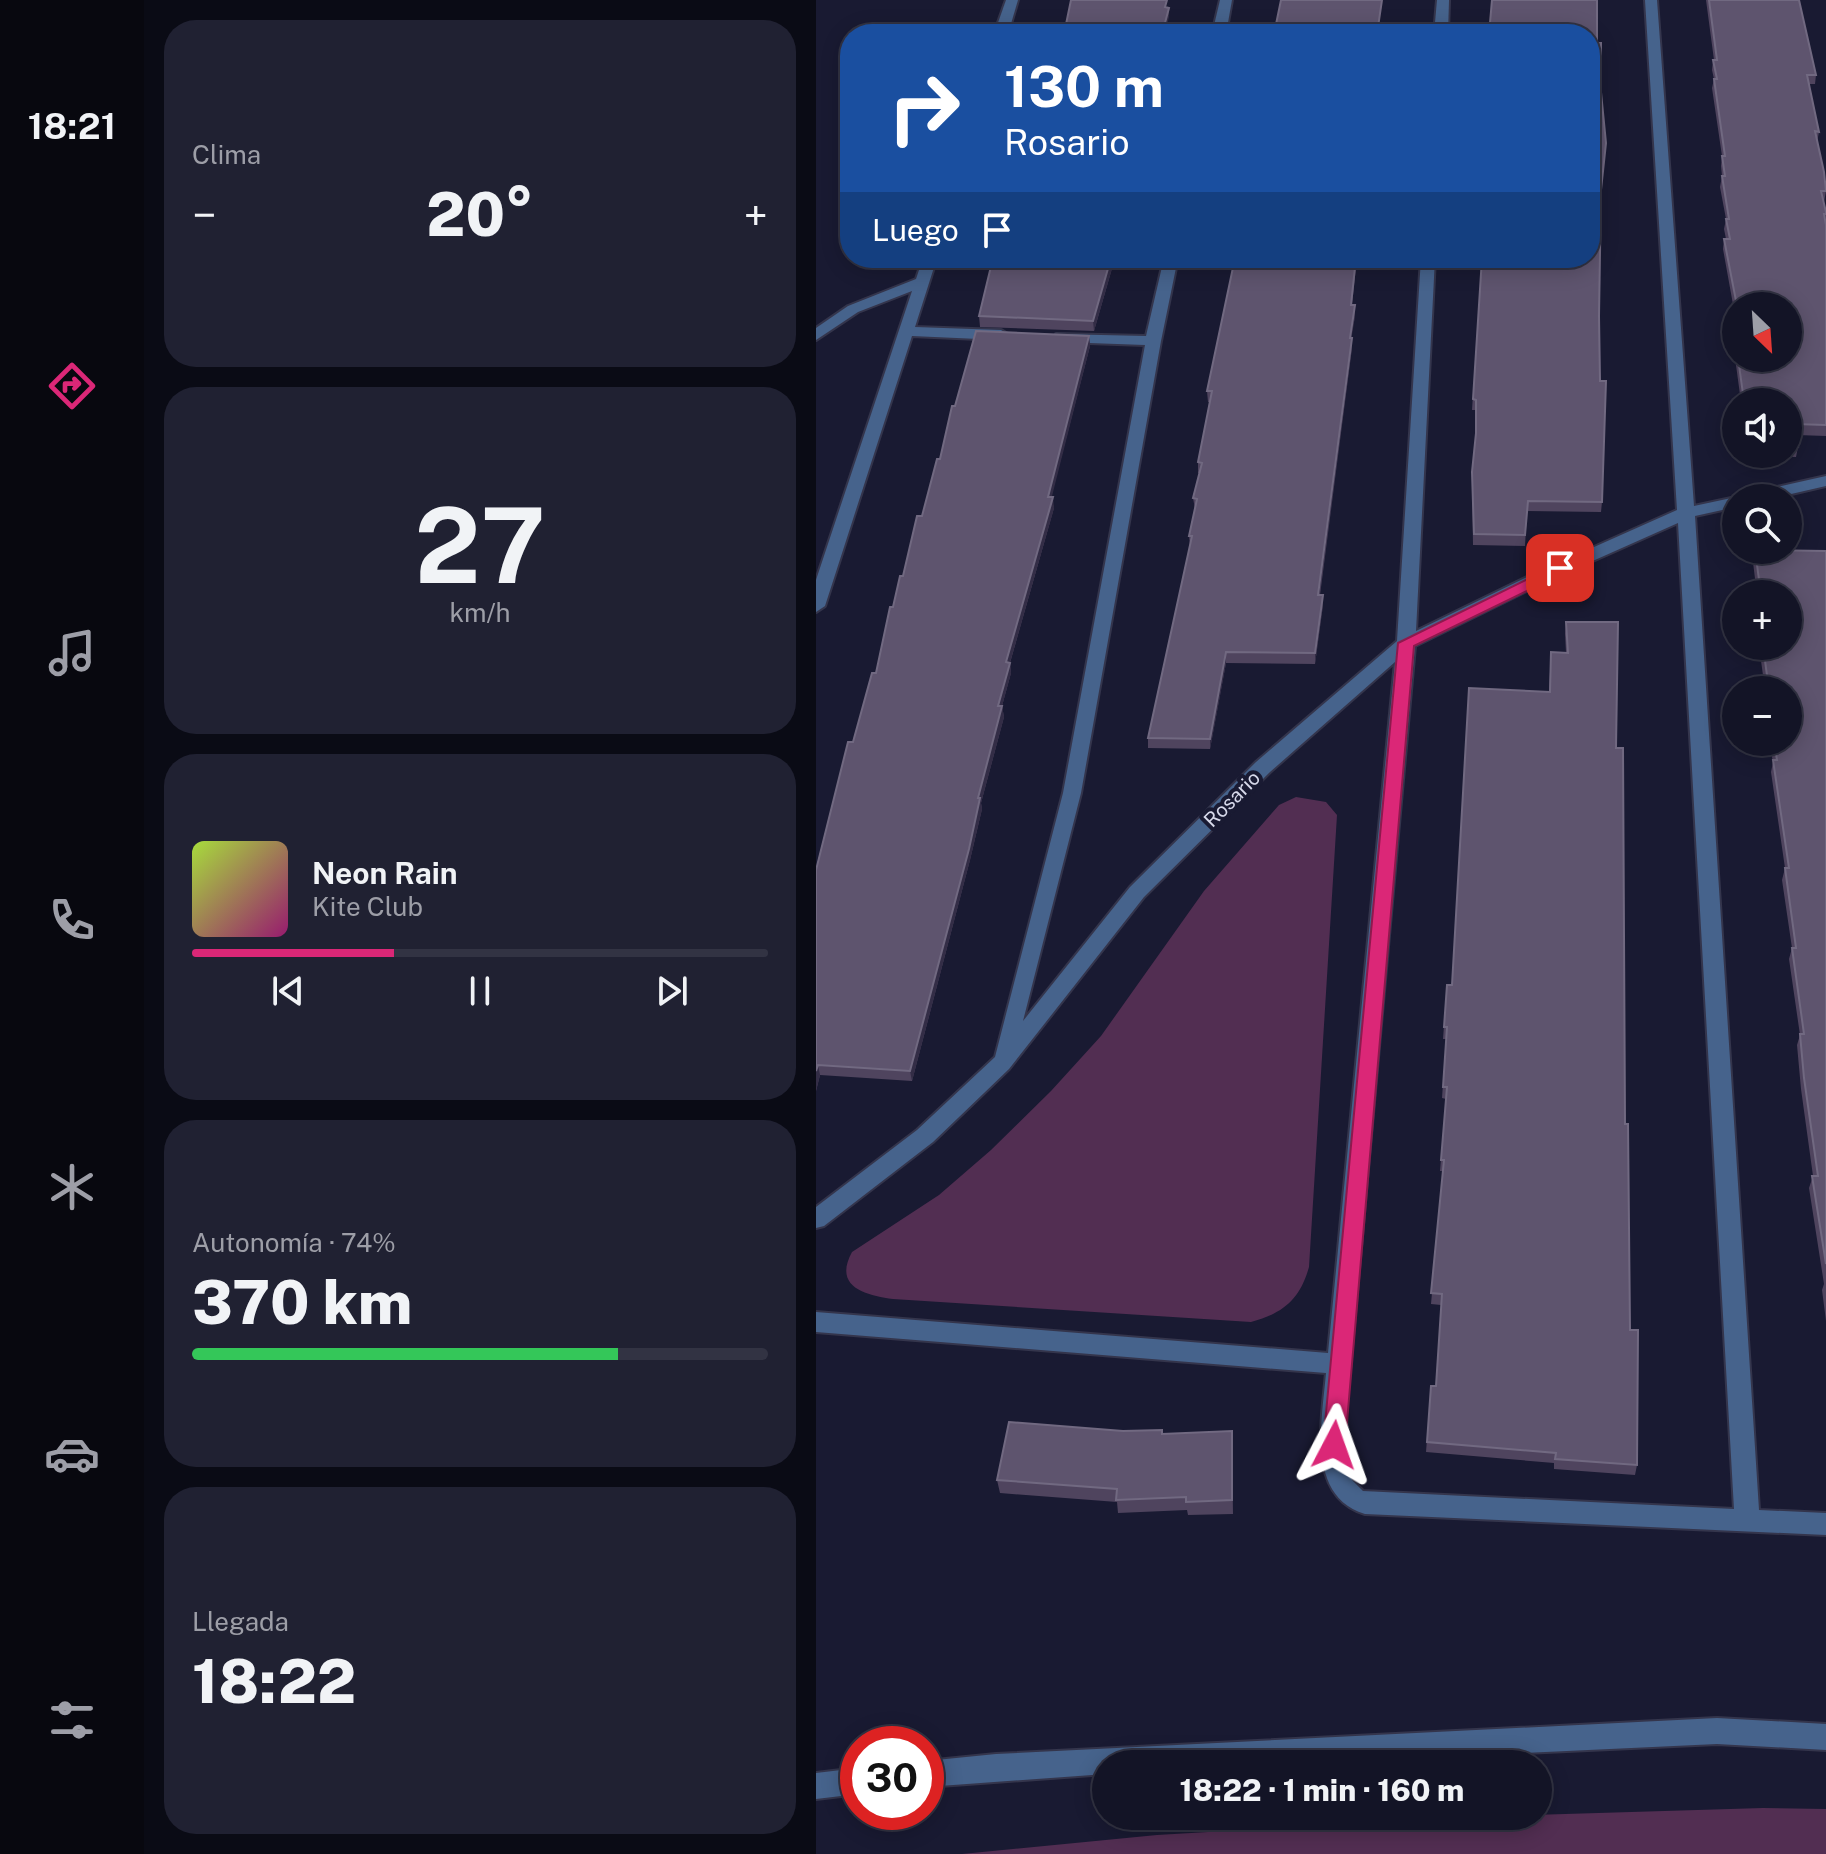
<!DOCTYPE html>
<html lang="es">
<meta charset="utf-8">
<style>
body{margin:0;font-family:"Public Sans",sans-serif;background:#202132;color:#f1f3f6;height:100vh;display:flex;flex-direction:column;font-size:30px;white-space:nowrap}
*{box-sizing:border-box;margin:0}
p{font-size:26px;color:#9d9ea7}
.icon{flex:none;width:44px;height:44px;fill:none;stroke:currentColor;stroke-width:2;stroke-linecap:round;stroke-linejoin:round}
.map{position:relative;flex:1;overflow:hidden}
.drawer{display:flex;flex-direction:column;gap:20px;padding:20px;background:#0a0b15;width:672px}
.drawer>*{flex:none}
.banner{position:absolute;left:24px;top:24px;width:760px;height:244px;border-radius:32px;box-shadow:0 4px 20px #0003,0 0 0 2px #323343;background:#1a4fa0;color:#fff;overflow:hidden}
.needle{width:52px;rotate:155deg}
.buttons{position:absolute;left:906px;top:292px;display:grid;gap:16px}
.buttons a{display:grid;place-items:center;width:80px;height:80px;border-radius:50%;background:#131426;box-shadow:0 4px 20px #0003,0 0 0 2px #323343;font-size:40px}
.speed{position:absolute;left:24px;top:1726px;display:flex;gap:16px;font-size:40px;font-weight:700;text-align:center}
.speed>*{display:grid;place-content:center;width:104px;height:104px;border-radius:50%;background:#131426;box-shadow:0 4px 20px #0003,0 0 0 2px #323343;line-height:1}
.speed .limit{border:12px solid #d22;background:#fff;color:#111}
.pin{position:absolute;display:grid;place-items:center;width:68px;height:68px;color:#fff;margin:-34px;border-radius:16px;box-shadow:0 4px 12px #0006}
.me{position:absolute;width:88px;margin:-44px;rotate:4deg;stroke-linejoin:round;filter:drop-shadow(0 0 6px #0008)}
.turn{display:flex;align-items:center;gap:28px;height:168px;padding:0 32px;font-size:36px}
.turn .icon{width:104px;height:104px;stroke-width:2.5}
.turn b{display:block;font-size:56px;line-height:68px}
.then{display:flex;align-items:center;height:76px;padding:0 32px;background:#0003;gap:16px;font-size:30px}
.big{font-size:60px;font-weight:800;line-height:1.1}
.drawer .widget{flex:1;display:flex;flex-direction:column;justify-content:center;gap:12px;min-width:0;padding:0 28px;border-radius:32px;background:#202132}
.drawer .dial{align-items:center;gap:0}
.dial b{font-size:104px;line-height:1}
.song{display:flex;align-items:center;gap:24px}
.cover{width:96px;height:96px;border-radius:12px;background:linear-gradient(135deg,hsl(80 70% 55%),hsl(320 70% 35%))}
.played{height:8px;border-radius:4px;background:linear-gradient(90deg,#db2777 35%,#323343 35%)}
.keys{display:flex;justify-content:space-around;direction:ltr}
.heat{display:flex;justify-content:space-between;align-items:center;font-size:44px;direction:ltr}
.charge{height:12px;border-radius:6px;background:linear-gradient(90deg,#34c759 74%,#323343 0)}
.trip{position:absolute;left:276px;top:1750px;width:460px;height:80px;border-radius:40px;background:#131426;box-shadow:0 4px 20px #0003,0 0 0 2px #323343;font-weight:800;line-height:80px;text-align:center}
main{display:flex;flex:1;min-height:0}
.menu{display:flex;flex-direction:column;width:144px;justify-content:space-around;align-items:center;background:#08080f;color:#9d9ea7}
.menu .icon{width:56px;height:56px}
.menu .selected{color:#db2777}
.menu b{font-size:36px;color:#f1f3f6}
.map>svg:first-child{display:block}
.green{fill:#522e52}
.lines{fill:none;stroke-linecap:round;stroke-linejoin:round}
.minor-casing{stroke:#34354c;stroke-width:4}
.minor{fill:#46638c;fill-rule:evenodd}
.wall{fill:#4f445e;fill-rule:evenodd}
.shaded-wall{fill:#332d46}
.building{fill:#5e546e;stroke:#716981;stroke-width:2}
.route{fill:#db2777;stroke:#8e194d;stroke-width:2}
.labels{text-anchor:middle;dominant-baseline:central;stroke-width:8;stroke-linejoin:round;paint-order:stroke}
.street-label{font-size:20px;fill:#d7d9ea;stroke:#191a32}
</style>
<main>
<nav class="menu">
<b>18:21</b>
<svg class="icon selected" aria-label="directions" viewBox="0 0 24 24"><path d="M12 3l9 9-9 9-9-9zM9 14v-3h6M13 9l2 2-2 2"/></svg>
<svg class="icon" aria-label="music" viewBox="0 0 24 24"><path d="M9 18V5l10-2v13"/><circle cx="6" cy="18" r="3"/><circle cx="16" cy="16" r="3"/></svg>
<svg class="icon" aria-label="phone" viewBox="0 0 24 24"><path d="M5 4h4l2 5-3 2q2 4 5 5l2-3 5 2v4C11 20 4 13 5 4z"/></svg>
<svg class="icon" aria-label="climate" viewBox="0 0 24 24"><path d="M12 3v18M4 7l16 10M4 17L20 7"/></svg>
<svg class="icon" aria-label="car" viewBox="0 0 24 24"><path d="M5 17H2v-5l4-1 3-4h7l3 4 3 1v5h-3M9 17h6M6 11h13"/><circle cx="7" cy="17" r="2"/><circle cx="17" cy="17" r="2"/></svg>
<svg class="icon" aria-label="filters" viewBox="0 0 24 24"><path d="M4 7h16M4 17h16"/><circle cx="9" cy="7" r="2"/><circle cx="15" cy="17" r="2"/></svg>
</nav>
<section class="drawer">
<div class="widget"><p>Clima</p>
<div class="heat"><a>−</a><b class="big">20°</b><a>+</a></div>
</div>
<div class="widget dial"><b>27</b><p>km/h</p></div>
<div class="widget">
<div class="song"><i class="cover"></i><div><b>Neon Rain</b><p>Kite Club</p></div></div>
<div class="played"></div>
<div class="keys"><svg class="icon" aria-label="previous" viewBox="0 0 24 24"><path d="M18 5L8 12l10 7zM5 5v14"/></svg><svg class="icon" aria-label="pause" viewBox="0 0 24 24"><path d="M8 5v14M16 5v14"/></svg><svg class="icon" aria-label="next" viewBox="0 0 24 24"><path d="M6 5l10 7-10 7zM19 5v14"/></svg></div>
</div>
<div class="widget"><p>Autonomía · 74%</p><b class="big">370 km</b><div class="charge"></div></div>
<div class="widget"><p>Llegada</p><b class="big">18:22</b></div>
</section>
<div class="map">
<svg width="1010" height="1854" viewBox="0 0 1010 1854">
<rect width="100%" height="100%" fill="#191a32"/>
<!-- green -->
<g class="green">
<path d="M480,797L510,802L521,815L493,1267C484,1299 468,1313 435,1322L77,1299C49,1295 17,1287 36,1252L123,1195L175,1150L235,1091L285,1036L388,891L463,805Z"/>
<polygon points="947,1808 1010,1809 1010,1854 146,1854 341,1835 649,1817"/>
</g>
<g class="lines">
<!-- minor casing -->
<g class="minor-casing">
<g id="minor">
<polygon points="190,0 202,0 192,34 178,34"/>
<polygon points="404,0 416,0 410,34 396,34"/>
<polygon points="621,0 633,0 632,34 618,34"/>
<path d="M829,0H841L878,506L920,497L925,498H920V507L879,516L943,1510L1010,1513V1535L549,1514C490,1496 506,1421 510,1373L0,1332V1312L512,1353L579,662L454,772L328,897L193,1069L117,1142L8,1226L0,1228V1207L101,1130L179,1057L247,793L329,345L245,342L240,340V334L330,336L348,258H362L345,341L265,793L207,1021L314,887L440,762L581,641L605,258H619L600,631L713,576L861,510ZM862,523L918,1509L547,1491L536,1480L533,1471L530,1414L599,646L725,584Z"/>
<polygon points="107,258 121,258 99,327 185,330 193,335 185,340 96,336 9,606 0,612 0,580 96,291 42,312 0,340 0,328 32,306 100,279"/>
<polygon points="1010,476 1010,486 958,498 928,498 930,494"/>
<polygon points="901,1718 1010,1724 1010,1750 901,1744 472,1764 290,1764 290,1774 110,1787 110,1761 180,1754"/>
<polygon points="42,1768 42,1794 0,1799 0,1773"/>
</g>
</g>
<!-- minor -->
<use href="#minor" class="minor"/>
</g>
<!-- wall -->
<g class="wall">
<path d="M890,0H983L1000,75L999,84H993L1003,132L1001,142L1010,191L1008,202L1010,212V436L981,435L982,447L980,457L936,456V454H972V402H925L917,343L919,332L916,319L918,310L907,249L908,239H910L908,229L910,219L904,187L906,176L905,166L906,156L896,88L898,79L896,70L897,60H898ZM920,306H972V358H920Z"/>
<polygon points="781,43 785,190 783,316 786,502 785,512 711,511 709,546 657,545 656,483 659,440 659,410 656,410 666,258"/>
<polygon points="299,258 278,331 164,327 163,316"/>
<polygon points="415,258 541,258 536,305 539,305 539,316 535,338 536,348 504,595 507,605 499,664 410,663 394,749 332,748 332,738 374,546 373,536 379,509 377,498 383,473 382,473 382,462 394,402 392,402 391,391 417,268 416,268"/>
<polygon points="273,336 274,346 235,497 238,508 194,663 195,673 186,706 188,717 165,803 166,809 154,860 96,1081 4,1075 0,1091 0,870 37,742 60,673 77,607 124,459"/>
<polygon points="939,550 1010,551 1010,1321 1006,1290 1008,1284 993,1188 997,1176 985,1089 981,1045 984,1035 973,959 976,948 966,880 969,868 955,772 957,762 953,742 972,742 972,690 949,690 943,646 972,646 972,594 938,594 939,587 940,587 937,562"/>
<polygon points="750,622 800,748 814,1330 821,1465 819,1475 738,1469 738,1463 610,1452 615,1386 620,1386 625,1305 615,1304 627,1171 624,1171 630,1099 626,1098 630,1039 627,1039 631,985 636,985 733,692 735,652 750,653 749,634"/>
<polygon points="347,1434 416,1445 417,1514 372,1515 371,1510 302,1513 301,1502 184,1493 181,1480"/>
</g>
<!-- shaded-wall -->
<g class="shaded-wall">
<polygon points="353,8 353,17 349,34 346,34"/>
<polygon points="295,258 299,258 278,331 277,321"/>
<polygon points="539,305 539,316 534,348 534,338"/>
<polygon points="273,336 274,346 233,508 232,497"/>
<polygon points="536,338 536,348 502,605 502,595"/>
<polygon points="237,497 238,508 191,673 190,662"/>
<polygon points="507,595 507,605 499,664 499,653"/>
<polygon points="410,652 410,663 394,749 394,739"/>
<polygon points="194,663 195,673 186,706 188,717 165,803 166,809 154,860 96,1081 94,1071 182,706"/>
<polygon points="2,1065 4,1075 0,1091 0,1071"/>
</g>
<!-- building -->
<g class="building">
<polygon points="255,0 351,0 349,7 353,8 346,34 248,34"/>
<polygon points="465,0 566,0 561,34 458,34"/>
<polygon points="676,0 781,0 781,43 785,43 785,92 790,143 785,190 783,316 784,381 790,381 786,502 712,501 709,535 658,534 656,472 660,433 660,400 657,399 666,258 774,258 774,34 673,34"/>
<polygon points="893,0 983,0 1000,75 991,75 1003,132 999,131 1008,172 1010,191 1005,191 1010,212 1010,214 1008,214 1010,225 1010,425 979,424 982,447 972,446 972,402 934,402 934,401 928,401 922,358 972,358 972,306 921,306 908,239 914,239 910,219 913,219 906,176 909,176 906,156 909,156 898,79 901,79 897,60 901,60"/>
<polygon points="177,258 295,258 277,321 163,316"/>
<polygon points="415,258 540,258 535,305 539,305 534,338 536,338 502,595 507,595 499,653 410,652 394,739 332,738 376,536 373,536 381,499 377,498 386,463 382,462 396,391 391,391 419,258"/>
<polygon points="160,331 273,336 232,497 237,497 190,662 194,663 182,706 186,706 162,798 164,798 153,849 94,1071 2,1065 0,1071 0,870 32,742 37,742 56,673 60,673 74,607 77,607 84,576 87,576 101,516 106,516 121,459 124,459 136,406 139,406"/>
<polygon points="939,550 1010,551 1010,1264 996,1176 1002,1176 988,1078 984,1034 988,1034 976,948 980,948 969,868 973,868 957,760 961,760 958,742 972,742 972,690 953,690 947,646 972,646 972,594 940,594 939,587 944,587"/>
<polygon points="750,622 802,622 800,748 807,748 809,1124 812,1124 814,1330 822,1330 821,1465 739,1459 740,1453 611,1442 615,1386 620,1386 626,1294 615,1293 628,1160 625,1160 631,1087 627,1087 631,1027 628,1027 631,985 636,985 653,688 734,692 735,652 752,653"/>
<polygon points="193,1422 307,1431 346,1430 346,1434 416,1431 416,1500 370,1502 370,1497 300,1500 301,1489 181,1480"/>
</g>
<!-- route -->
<polygon class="route" points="744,563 750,565 750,572 598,646 529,1445 526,1452 518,1455 510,1452 507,1445 582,643"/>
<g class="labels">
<!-- street labels -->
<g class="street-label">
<text transform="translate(416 799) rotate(-45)">Rosario</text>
</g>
</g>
</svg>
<div class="buttons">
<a><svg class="needle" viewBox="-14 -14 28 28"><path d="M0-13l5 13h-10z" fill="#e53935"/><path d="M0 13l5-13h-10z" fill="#9d9ea7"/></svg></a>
<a><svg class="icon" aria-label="sound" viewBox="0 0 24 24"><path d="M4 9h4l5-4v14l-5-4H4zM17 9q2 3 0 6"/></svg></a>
<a><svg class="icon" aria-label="search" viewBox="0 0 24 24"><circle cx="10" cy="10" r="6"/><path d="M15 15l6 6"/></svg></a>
<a>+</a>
<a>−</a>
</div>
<div class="speed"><div class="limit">30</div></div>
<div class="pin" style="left:744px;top:568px;background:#d93025"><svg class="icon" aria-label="arrive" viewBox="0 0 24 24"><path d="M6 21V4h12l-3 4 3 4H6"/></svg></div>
<svg class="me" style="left:518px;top:1445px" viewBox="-20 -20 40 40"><path d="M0-17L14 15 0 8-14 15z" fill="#db2777" stroke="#fff" stroke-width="4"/></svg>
<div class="trip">18:22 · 1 min · 160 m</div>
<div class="banner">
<div class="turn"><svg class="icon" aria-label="right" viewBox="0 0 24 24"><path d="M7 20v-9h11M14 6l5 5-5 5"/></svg><div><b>130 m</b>Rosario</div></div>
<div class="then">Luego<svg class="icon" aria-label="arrive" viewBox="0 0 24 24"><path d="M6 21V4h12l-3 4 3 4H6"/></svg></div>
</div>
</div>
</main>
